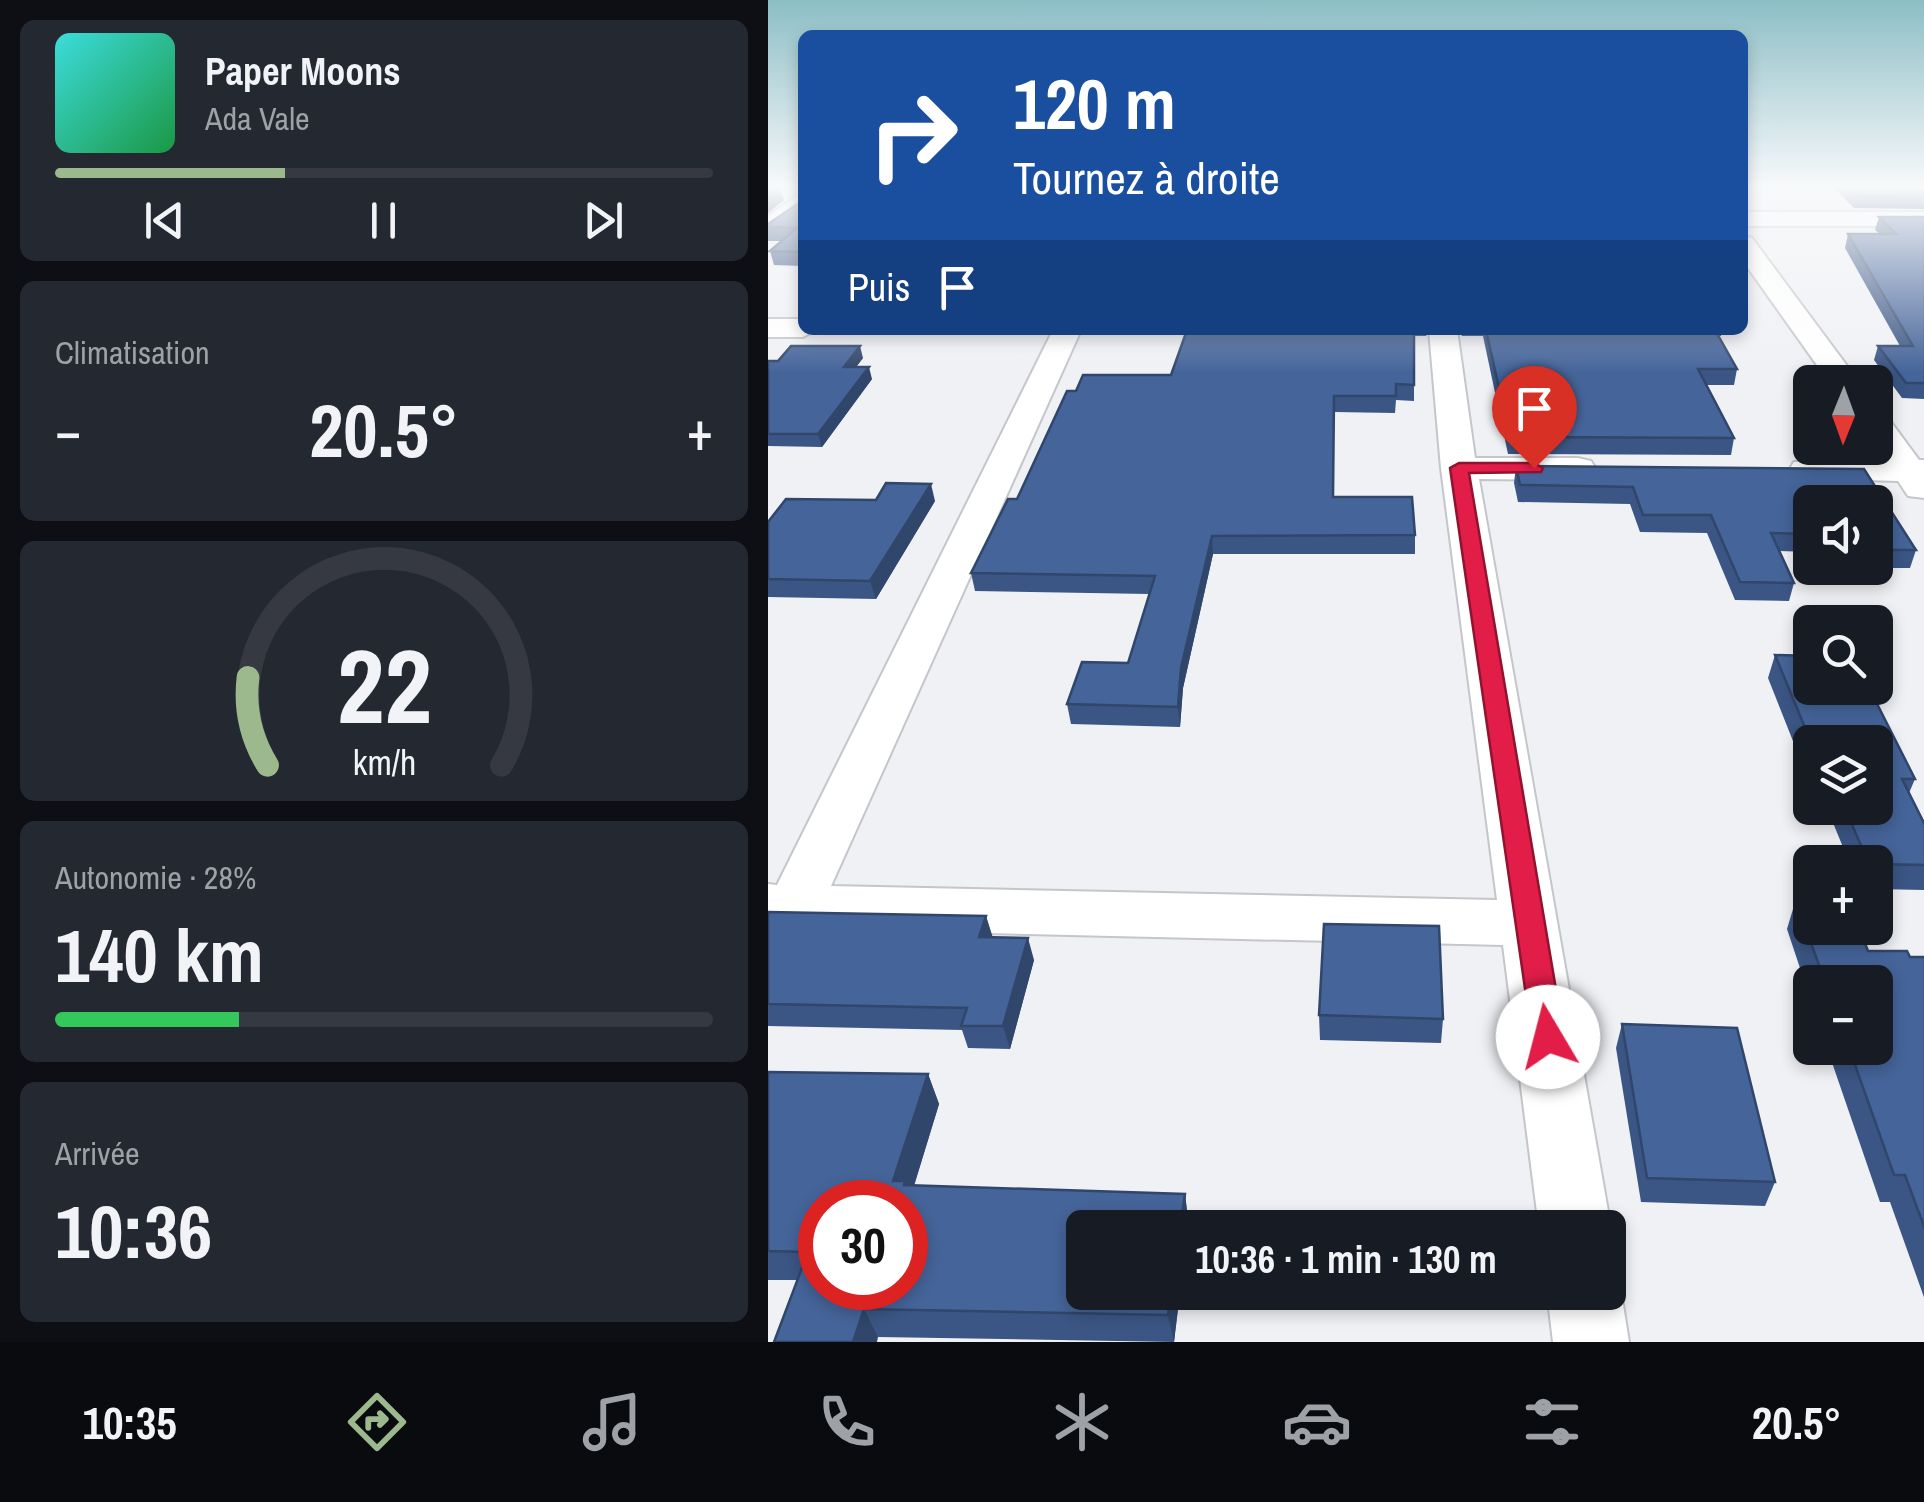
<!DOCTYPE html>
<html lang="fr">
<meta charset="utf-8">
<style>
body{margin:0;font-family:"Archivo Narrow",sans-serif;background:#242831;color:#f1f3f6;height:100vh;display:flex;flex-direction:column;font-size:38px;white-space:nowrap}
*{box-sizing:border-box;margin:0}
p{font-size:32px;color:#9ea1a6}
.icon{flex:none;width:55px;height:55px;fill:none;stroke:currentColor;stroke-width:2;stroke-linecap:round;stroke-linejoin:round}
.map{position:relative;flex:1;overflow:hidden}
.panel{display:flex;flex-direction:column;gap:20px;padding:20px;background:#0d0f14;width:768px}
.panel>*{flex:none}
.guide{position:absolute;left:30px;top:30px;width:950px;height:305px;border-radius:15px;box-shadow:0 5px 15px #0003;background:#1a4fa0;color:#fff;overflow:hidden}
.needle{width:65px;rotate:181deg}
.buttons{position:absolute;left:1025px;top:365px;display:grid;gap:20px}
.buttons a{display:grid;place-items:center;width:100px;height:100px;border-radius:15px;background:#171b24;box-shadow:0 5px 15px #0003;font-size:50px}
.speed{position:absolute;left:30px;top:1180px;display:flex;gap:20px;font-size:50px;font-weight:700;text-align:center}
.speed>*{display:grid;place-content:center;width:130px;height:130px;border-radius:50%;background:#171b24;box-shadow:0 5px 15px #0003;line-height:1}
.speed .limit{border:15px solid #d22;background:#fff;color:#111}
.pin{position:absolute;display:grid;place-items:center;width:85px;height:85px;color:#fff;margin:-102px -42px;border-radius:50% 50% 50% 0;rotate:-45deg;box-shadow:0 0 10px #0007}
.pin .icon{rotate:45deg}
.me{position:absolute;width:110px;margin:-55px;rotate:352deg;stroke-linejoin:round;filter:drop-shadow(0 0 8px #0008)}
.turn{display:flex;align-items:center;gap:35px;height:210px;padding:0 50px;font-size:45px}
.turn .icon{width:130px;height:130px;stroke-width:2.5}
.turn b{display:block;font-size:70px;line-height:85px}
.then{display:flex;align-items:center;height:95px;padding:0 50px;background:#0003;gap:20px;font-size:38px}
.big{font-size:75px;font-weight:800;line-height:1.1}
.panel .card{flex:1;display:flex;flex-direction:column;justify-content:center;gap:15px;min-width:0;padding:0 35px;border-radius:15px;background:#242831}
.panel .dial{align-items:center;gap:0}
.dial svg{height:260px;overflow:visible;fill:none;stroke:#363941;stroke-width:7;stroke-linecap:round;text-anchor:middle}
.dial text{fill:#f1f3f6;stroke:none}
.song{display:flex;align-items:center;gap:30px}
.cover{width:120px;height:120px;border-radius:15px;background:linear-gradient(135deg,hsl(180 70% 55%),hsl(140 70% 35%))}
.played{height:10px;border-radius:5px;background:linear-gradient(90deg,#9bb98d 35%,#363941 35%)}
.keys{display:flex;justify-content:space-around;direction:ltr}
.heat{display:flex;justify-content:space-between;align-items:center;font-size:55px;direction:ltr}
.charge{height:15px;border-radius:8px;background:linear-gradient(90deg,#34c759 28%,#363941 0)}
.trip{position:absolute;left:298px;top:1210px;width:560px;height:100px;border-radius:15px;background:#171b24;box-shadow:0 5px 15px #0003;font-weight:800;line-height:100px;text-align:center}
.tabs{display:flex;height:160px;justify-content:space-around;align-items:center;background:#090b0e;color:#9ea1a6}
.tabs .icon{width:70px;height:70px}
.tabs .active{color:#9bb98d}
.tabs b{font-size:45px;color:#f1f3f6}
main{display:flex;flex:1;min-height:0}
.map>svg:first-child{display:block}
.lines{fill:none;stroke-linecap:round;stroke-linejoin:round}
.street-casing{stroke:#c4c6ca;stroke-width:4}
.street{fill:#fff;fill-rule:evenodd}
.wall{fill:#3b5684}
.shaded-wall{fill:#30466b}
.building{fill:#456499;stroke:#30466b;stroke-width:2.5;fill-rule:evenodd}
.route{fill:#e11d48;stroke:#92132f;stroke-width:2.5}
</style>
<main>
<section class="panel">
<div class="card">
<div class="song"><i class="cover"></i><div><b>Paper Moons</b><p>Ada Vale</p></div></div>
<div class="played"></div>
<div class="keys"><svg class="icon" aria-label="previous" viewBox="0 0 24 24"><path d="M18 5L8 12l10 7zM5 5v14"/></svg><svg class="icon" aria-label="pause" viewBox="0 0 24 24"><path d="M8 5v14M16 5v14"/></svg><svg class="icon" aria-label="next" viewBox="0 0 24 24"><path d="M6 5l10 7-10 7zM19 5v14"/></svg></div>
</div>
<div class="card"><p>Climatisation</p>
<div class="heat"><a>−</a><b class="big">20.5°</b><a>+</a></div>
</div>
<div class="card dial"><svg viewBox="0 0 100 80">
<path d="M14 69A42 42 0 1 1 86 69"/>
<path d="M14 69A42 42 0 0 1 8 42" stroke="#9bb98d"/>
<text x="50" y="56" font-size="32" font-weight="700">22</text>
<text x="50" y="72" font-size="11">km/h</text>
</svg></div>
<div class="card"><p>Autonomie · 28%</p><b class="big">140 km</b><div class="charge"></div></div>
<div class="card"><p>Arrivée</p><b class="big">10:36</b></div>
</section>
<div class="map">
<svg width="1157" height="1342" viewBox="0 0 1157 1342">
<rect width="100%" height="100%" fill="#eff1f5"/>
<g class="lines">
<!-- street casing -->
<g class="street-casing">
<g id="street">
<polygon points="35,192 35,211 0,235 0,216"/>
<rect x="975" y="212" width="182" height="14"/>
<polygon points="975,236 984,238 1091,382 1061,382 975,261"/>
<polygon points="0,319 35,319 35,330 48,330 35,337 0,337"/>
<polygon points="285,330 313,330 63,886 729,900 673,468 661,330 689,330 707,458 810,458 823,461 828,469 823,477 810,480 711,479 843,1228 840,1234 840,1228 771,1228 735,945 0,928 0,884 9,885"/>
<polygon points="1108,415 1120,418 1151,460 1157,460 1157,498 1140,496 1130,481 1026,478 1021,470 1026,462 1116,460 1107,448"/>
<polygon points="840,1265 853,1292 861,1342 785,1342 779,1292 840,1292"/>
</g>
</g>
<!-- street -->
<use href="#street" class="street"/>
</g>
<!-- wall -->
<g class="wall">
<polygon points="1063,185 1157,185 1157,209 1086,208"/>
<polygon points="35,191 35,266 6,265 2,251 14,241 0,241 0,224 34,201"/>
<polygon points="1111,217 1157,217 1157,399 1134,398 1106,360 1110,346 1132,346 1077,248 1080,234 1112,234 1107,230"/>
<polygon points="419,330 660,330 658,336 646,336 646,401 628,400 627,413 566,412 565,497 647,535 647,554 445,554 415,688 412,727 303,724 299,704 360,663 381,594 207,591 203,573 249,499 308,391 403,375"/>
<polygon points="691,330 954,330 953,336 950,336 969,369 966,385 939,385 966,438 963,455 740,454 715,336 694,336"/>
<polygon points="95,358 88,367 104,379 54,447 0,446 0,361"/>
<polygon points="748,466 1096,469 1148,550 1142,568 1097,568 1108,568 1108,502 1042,502 1042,552 1011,551 1026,583 1021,601 967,600 939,533 872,532 862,504 750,502 746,483"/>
<polygon points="167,501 108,599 0,597 0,522"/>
<polygon points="1007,655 1147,779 1141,793 1157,825 1157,890 1108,889 1108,862 1081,862 1059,808 1108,808 1042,742 1042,784 1000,678"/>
<polygon points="1031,889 1100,951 1142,957 1157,957 1157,1300 1122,1202 1112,1202 1059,1048 1108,1048 1108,982 1042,982 1042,998 1019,929"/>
<polygon points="0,912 218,916 224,937 266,960 242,1049 200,1048 194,1030 0,1026"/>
<polygon points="551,1015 675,1019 673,1043 552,1040"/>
<polygon points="854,1024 1007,1182 997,1206 873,1202 848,1048"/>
<polygon points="0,1072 160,1074 171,1104 146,1186 417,1194 421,1228 315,1228 412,1292 406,1342 110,1337 29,1280 0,1280"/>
</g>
<!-- shaded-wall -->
<g class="shaded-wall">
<polygon points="12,188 16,200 0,213 0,197"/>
<polygon points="92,346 95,358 79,379 76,367"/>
<polygon points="101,367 104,379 54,447 50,434"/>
<polygon points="163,484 167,501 108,599 102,581"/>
<polygon points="444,536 445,554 415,688 412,727 410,707 413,668"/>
<polygon points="218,916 225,938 211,937"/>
<polygon points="260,938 266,960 242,1049 235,1026"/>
<polygon points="160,1074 171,1104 143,1195 125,1181"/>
<polygon points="417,1194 421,1228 412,1228"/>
<polygon points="403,1292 412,1292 406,1342 400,1315"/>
<polygon points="96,1309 110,1337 109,1342 85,1342"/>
</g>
<!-- building -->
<g class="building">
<polygon points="1078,185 1157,185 1157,197 1089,196"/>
<polygon points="0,188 12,188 0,197"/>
<polygon points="35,191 35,252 2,251 29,228 0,227 0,224 34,201"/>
<polygon points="1111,217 1157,217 1157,383 1138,383 1110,346 1145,346 1080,234 1128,234"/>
<polygon points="419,330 646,330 646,385 628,384 628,396 566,396 565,497 644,497 647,535 444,536 413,668 410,707 299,704 314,662 360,663 387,576 203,573 240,499 249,499 299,391 308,391 315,375 403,375"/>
<polygon points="718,330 947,330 969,369 930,369 966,438 742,437"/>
<polygon points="23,346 92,346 76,367 101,367 50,434 0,434 0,361 10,361"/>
<polygon points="748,466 1096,469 1148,550 1108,550 1108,502 1042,502 1042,534 1003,533 1026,583 972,582 943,515 875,515 865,487 752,485"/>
<polygon points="118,483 163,484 102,581 0,579 0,522 18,499 108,500"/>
<polygon points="1007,655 1042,656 1042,688 1101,688 1147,779 1134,779 1157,825 1157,865 1108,864 1108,862 1100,862 1077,808 1108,808 1108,742 1043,742"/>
<polygon points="1031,889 1042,889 1042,928 1091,928 1100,951 1139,951 1142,957 1157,957 1157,1229 1137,1175 1126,1175 1081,1048 1108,1048 1108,982 1057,982 1028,901 1035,901"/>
<polygon points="0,912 218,916 211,937 260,938 235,1026 193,1026 199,1008 0,1004"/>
<polygon points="556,924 671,926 675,1019 551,1015"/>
<polygon points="854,1024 969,1028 1007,1182 879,1178"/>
<path d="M0,1072L160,1074L125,1181H137L136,1185L417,1194L412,1228H315V1292H403L400,1315L96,1309L85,1342H6L40,1252L0,1251ZM52,1202H138V1288H52Z"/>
</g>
<!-- sky -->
<linearGradient id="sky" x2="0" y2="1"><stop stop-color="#8cbec6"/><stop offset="0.5" stop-color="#f8f9fa"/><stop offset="1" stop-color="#f8f9fa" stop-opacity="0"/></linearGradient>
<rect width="1157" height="373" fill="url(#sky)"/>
<!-- route -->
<polygon class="route" points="766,463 775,468 773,472 701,473 796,1037 791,1047 780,1051 769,1047 764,1037 682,468 691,463"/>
</svg>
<div class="buttons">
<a><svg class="needle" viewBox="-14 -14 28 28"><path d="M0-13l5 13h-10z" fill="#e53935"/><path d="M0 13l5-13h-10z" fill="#9ea1a6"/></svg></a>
<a><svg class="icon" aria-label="sound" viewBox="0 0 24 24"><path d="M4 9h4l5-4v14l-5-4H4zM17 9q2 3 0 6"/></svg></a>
<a><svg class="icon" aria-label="search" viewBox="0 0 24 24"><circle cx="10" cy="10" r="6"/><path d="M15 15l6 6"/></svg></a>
<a><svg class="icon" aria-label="layers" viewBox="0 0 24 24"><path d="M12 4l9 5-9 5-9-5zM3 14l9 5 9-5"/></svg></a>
<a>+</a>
<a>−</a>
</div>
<div class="speed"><div class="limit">30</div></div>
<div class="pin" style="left:766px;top:468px;background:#d93025"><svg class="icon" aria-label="arrive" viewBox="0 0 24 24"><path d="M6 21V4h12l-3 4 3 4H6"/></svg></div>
<svg class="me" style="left:780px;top:1037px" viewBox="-20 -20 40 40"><circle r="19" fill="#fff"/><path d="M0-13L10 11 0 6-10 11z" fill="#e11d48"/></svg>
<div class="trip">10:36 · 1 min · 130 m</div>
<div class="guide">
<div class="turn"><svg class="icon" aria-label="right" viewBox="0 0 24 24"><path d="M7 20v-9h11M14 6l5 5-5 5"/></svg><div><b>120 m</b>Tournez à droite</div></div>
<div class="then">Puis<svg class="icon" aria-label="arrive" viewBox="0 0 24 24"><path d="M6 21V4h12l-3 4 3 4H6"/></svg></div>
</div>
</div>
</main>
<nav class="tabs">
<b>10:35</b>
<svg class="icon active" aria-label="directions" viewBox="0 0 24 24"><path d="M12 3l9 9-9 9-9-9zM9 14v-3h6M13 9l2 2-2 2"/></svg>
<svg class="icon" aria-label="music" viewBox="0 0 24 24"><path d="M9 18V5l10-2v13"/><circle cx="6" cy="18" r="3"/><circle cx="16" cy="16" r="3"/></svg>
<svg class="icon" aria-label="phone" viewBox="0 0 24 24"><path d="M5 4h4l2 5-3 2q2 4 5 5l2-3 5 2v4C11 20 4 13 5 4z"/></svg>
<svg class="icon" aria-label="climate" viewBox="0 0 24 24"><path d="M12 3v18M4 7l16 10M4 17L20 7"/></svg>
<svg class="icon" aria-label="car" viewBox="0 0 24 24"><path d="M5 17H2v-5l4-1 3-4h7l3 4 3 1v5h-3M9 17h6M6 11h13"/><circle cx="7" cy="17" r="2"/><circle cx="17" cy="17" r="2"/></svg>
<svg class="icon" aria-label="filters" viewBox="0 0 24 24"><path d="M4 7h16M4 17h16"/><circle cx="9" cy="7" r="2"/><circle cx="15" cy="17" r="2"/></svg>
<b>20.5°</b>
</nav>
